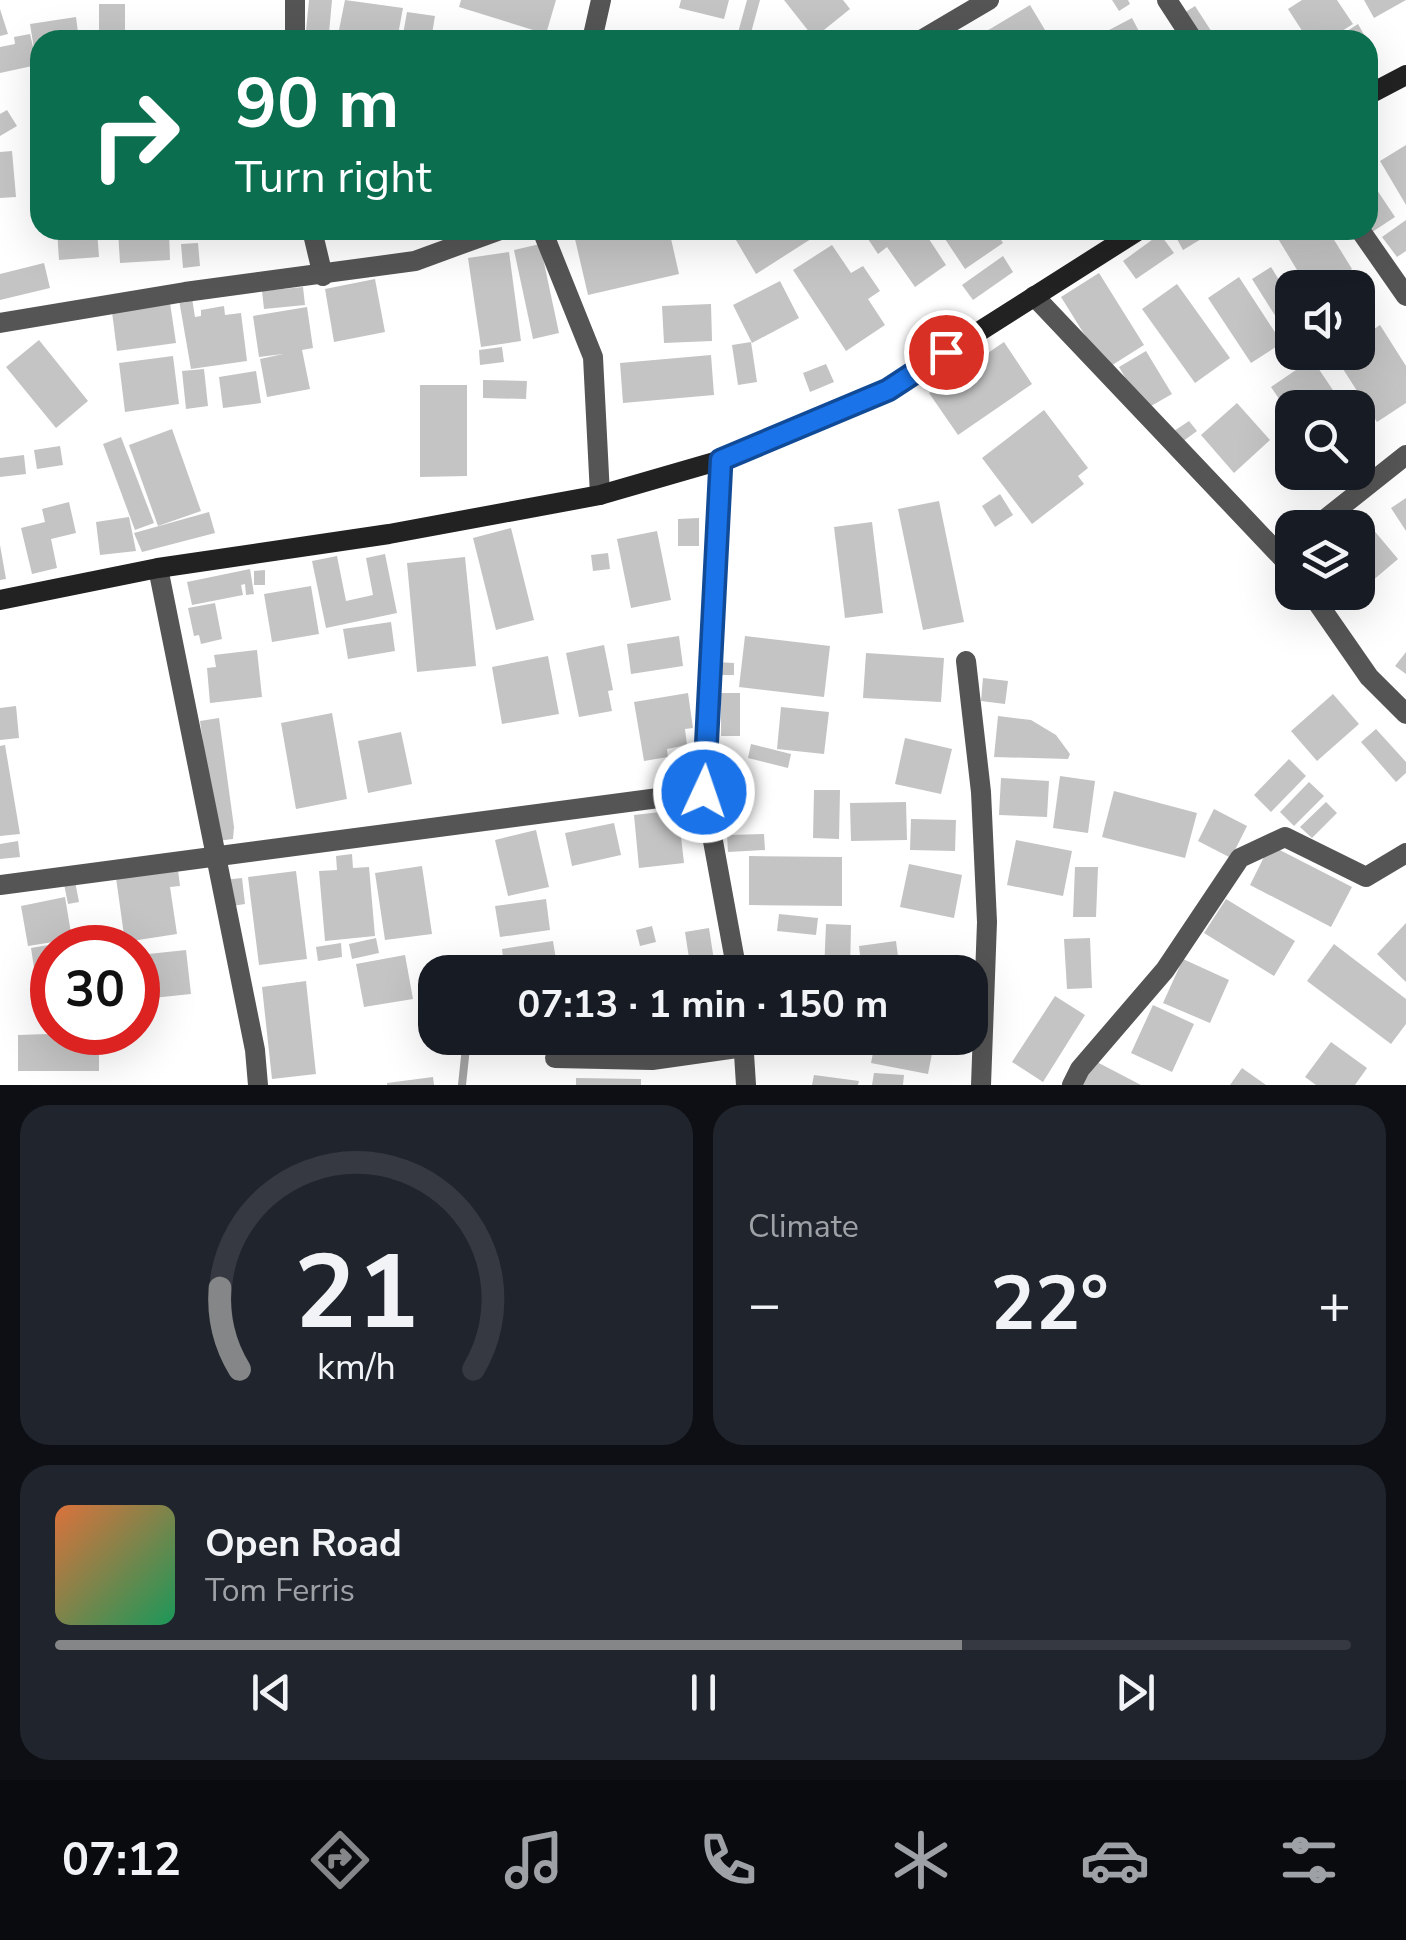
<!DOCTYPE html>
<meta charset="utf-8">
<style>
body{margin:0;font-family:"Nunito Sans",sans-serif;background:#20242c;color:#f1f3f6;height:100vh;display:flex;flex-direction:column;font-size:38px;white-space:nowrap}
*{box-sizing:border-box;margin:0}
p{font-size:32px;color:#9ea1a6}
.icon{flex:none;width:55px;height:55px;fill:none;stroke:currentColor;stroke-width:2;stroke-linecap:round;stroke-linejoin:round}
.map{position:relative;height:1085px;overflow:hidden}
.details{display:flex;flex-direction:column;gap:20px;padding:20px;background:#0d0f14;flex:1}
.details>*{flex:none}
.banner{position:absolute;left:30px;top:30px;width:1348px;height:210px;border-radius:30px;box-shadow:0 10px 40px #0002;background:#0b6e4f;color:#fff;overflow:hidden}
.buttons{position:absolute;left:1275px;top:270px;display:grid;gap:20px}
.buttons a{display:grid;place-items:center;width:100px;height:100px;border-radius:20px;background:#171b24;box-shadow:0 10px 40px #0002;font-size:50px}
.speed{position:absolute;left:30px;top:925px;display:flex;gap:20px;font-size:50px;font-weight:700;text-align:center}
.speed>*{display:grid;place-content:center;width:130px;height:130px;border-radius:50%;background:#171b24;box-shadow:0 10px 40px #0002;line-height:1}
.speed .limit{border:15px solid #d22;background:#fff;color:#111}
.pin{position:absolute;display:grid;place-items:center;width:85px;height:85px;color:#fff;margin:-42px;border:5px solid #fff;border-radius:50%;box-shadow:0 2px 10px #0007}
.me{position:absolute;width:110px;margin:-55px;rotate:3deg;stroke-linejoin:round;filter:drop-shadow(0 0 8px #0008)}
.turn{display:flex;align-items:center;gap:35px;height:210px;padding:0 40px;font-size:45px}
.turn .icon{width:130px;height:130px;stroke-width:2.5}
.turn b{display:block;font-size:70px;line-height:85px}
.big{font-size:75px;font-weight:700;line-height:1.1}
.details .tile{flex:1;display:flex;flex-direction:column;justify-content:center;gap:15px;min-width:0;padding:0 35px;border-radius:30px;background:#20242c}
.details .dial{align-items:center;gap:0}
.dial svg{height:260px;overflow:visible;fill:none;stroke:#363941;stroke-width:7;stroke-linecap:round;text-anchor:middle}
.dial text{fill:#f1f3f6;stroke:none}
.song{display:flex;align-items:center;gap:30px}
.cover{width:120px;height:120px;border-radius:15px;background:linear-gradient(135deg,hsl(20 70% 55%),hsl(150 70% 35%))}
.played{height:10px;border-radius:5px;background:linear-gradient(90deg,#858687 70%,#363941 70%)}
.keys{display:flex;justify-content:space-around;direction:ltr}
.heat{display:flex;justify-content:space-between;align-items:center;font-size:55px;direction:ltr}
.details .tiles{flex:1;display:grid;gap:20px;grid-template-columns:1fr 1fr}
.tile:last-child{grid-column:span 2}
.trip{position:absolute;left:418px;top:955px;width:570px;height:100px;border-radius:30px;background:#171b24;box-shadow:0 10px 40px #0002;font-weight:700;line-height:100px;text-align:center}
.menu{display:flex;height:160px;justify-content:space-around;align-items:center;background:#090b0e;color:#9ea1a6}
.menu .icon{width:70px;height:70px}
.menu .current{color:#858687}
.menu b{font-size:45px;color:#f1f3f6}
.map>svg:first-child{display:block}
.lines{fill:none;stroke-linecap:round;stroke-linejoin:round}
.stream{stroke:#a3a3a3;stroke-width:8}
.building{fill:#c4c4c4}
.street{stroke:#555;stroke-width:20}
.secondary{stroke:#222;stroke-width:20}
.route-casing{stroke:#114b97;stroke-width:25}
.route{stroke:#1a73e8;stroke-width:18}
</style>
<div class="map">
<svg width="1406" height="1085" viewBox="0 0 1406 1085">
<rect width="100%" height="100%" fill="#fff"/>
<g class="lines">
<!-- stream -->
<polyline class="stream" points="462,1085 467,1038"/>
</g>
<!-- building -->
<g class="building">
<polygon points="309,0 332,0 329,33 306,31"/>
<polygon points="345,0 403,8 397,40 337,40"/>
<polygon points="461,0 556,0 546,34 459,7"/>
<polygon points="681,0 729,0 724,19 679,8"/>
<polygon points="747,0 760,0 749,40 736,40"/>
<polygon points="784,0 843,0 850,9 814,38"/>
<polygon points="1112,0 1128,0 1130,4 1119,11"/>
<polygon points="1302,0 1337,0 1353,24 1328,40 1308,40 1288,9"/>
<polygon points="1364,0 1406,0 1374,18"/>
<rect x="99" y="4" width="26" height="36"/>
<polygon points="1030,5 1051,40 983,40 980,35"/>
<polygon points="1195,6 1217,40 1197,40 1181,15"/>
<polygon points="0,9 8,34 0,36"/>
<polygon points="407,12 435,16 431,40 402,40"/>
<polygon points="76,17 79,40 40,40 40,73 37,65 0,73 0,47 15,44 14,37 30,34 35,55 30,24"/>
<polygon points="1132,18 1143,39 1090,40"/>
<polygon points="1358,24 1367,40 1333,40"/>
<polygon points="670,30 701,37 701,40 668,40"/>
<polygon points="7,110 17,126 0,136 0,114"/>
<polygon points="1406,145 1406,205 1380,161"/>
<polygon points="12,151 16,197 0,198 0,152"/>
<polygon points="1371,181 1395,217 1366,236 1368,183"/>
<polygon points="1406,220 1406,251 1397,257 1382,237"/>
<polygon points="57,230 97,230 99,257 59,260"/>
<polygon points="118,230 169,230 170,260 120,263"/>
<polygon points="229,230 274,230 274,235 229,238"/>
<polygon points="612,230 669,230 679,274 588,295 575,239"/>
<polygon points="730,230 825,230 756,274"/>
<polygon points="862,230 923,230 946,265 915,287 887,247 878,254"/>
<polygon points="939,230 995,230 1003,243 965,269"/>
<polygon points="1172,230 1216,230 1183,250"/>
<polygon points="1288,230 1328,230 1352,269 1322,288 1308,288 1277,237"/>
<polygon points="1160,234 1174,253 1136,279 1123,261"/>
<polygon points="198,243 200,266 183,268 181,244"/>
<polygon points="540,244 559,333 533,339 514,250"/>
<polygon points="832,245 851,273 863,266 880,291 868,299 885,325 846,351 793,270"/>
<polygon points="509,252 521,341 481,347 468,258"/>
<polygon points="1003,256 1013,272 973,300 962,285"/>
<polygon points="44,263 50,288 0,300 0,274"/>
<polygon points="1271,267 1292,301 1292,334 1288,336 1252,279"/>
<polygon points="1354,271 1366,291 1358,296 1358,288 1328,288"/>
<polygon points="1099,273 1144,345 1106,369 1061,297"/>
<polygon points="1239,277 1282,343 1251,363 1208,298"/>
<polygon points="375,279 385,332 334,342 325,289"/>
<polygon points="780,281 799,318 752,343 733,305"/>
<polygon points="1177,284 1230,358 1195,383 1142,309"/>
<polygon points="303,287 305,305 264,309 262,291"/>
<polygon points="192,298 195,317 201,316 201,310 224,306 225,315 241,313 247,361 191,369 179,300"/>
<polygon points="170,303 176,343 117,351 112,312"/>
<polygon points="711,304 712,341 664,343 662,306"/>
<polygon points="307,307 313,348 302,350 310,389 267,397 260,359 283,354 259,357 253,316"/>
<polygon points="1380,325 1406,366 1406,403 1377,422 1334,355 1358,352 1358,340"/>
<polygon points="39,340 88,401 56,428 6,367"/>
<polygon points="751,342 757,382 738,385 732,345"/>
<polygon points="1004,342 1032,384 958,435 929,393"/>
<polygon points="502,347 504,362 480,365 479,350"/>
<polygon points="1146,351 1172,394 1144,410 1119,367"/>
<polygon points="711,355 714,395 623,403 620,363"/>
<polygon points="173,356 179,404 125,412 119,363"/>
<polygon points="1312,359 1345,408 1292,408 1292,418 1271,387"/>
<polygon points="826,364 834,382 810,392 803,373"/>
<polygon points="204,369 208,406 186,409 182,371"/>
<polygon points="256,371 261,403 223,408 219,377"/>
<polygon points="483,380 527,381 526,399 483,398"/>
<polygon points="420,385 467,385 467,476 420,477"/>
<polygon points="1237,403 1270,440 1234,473 1201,435"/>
<polygon points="1044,410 1088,468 1078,476 1084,484 1032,524 982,458"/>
<polygon points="1189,421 1197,431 1182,442 1174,431"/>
<polygon points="172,429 201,511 158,526 129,445"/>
<polygon points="121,437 154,523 135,530 103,444"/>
<polygon points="60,446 63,465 37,469 34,450"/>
<polygon points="24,455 26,474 0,477 0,458"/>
<polygon points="1000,494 1013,515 995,527 982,506"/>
<polygon points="1406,498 1406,531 1391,508"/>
<polygon points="939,501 964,622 923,630 898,509"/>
<polygon points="69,502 76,533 51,539 57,568 32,574 21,528 45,522 42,509"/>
<polygon points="209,512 215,533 142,552 134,533"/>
<polygon points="1361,515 1398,559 1345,604 1336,592 1358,592 1358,528 1347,528"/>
<polygon points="129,517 136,551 100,555 96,522"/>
<polygon points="699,518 699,546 678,546 678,519"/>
<polygon points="872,522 883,613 845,618 834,527"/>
<polygon points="511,528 534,620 496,630 473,538"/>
<polygon points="657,531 671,600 631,608 617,539"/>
<polygon points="0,545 6,579 0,580"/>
<polygon points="608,553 610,569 593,571 591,555"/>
<polygon points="385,554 397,613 326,628 312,561 337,556 346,601 373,595 366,558"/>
<polygon points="465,557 476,666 417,672 407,563"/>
<polygon points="250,569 254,594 246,595 245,584 241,585 243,595 192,605 187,582"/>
<polygon points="265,570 265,585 254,585 254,571"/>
<polygon points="311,586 319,634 272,642 264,594"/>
<polygon points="215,603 222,639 201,644 199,635 194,636 188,608"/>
<polygon points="391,622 395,651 348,659 343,629"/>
<polygon points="679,636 683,666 631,674 627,644"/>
<polygon points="745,636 830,646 824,697 739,687"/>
<polygon points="604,645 613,690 608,691 612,711 579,717 566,653"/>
<polygon points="257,650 262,697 210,703 207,668 216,667 214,655"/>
<polygon points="1406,652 1406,674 1395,666"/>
<polygon points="866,653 944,658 941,702 863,698"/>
<polygon points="548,656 559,714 502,724 492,667"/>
<polygon points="716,662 734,663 734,675 716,675"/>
<polygon points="983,678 1008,681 1005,704 981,701"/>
<polygon points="688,693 693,728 685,729 687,745 667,749 668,757 644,761 634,702"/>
<rect x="721" y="693" width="19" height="43"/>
<polygon points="1333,694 1359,724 1317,761 1291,731"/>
<polygon points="16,706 19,738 0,740 0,708"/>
<polygon points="781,707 829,712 824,754 777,749"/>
<polygon points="332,713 347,799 296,809 281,723"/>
<polygon points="998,716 1031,720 1056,735 1070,754 1068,759 994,757"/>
<polygon points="219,718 234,827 233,839 217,841 200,721"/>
<polygon points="1376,729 1406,762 1406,773 1396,782 1361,742"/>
<polygon points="401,732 412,784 368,793 358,741"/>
<polygon points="905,738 952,749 941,794 895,784"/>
<polygon points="751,744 791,754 788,768 748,758"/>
<polygon points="5,745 20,834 0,836 0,746"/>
<polygon points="1289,759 1306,776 1271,812 1254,795"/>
<polygon points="1060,776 1095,781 1088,833 1053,828"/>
<polygon points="1001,778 1049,781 1047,817 999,815"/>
<polygon points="1309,782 1324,796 1294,826 1280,812"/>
<polygon points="814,790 840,790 839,839 813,838"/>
<polygon points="1114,791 1197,813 1185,858 1102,837"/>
<polygon points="906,802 907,840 851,841 850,803"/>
<polygon points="1326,802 1337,813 1312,838 1300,827"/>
<polygon points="1214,809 1247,826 1231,858 1198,841"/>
<polygon points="678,810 684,863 639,868 634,815"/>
<polygon points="911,819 956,820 955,851 910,850"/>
<polygon points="614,823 621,855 572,866 565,833"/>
<polygon points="536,830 549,887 508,896 495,840"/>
<polygon points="764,834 765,850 728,852 727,835"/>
<polygon points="1016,840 1072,851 1063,896 1007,885"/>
<polygon points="18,841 20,857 0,859 0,844"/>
<polygon points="1270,845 1352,887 1331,927 1250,885"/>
<polygon points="352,854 353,868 369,867 375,936 325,941 319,871 337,870 336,856"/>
<polygon points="749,856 842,857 842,906 749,905"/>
<polygon points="909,864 962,875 954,918 900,907"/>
<polygon points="422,866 432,934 385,940 375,873"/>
<polygon points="1075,867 1098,867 1096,917 1073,917"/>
<polygon points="178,870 180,886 170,887 177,934 125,942 116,878"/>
<polygon points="296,871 307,959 259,965 248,877"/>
<polygon points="242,878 245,904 226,907 223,880"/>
<polygon points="75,881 79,902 68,904 64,884"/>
<polygon points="65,897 72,939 28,946 21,906"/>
<polygon points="546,899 550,930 500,937 495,906"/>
<polygon points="1226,899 1295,941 1274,976 1204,933"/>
<polygon points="779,914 818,918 816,935 777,931"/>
<polygon points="1406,923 1406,982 1377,954"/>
<polygon points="826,924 851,925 850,972 824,972"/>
<polygon points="652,926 656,942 640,946 636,930"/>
<polygon points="709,928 715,967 691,971 685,932"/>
<polygon points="376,938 379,953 352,959 349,944"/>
<polygon points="1090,938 1092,988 1067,989 1064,939"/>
<polygon points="78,940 80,948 52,948 52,991 38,994 31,948"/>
<polygon points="553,941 558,972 505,972 502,949"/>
<polygon points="896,941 900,972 862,972 859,946"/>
<polygon points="341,943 342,957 318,961 316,947"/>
<polygon points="1334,944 1406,999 1406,1024 1391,1044 1307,981"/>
<polygon points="186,950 191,994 143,999 139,955"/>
<polygon points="405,955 413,999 364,1007 356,964"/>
<polygon points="1183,959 1229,980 1210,1023 1163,1003"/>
<polygon points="306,981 316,1074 272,1079 262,987"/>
<polygon points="1055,996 1085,1015 1043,1082 1012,1062"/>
<polygon points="1153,1005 1194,1024 1172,1072 1131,1053"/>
<polygon points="48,1030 99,1032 99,1071 18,1071 18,1035 48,1034"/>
<polygon points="803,1038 845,1038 844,1045"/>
<polygon points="876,1038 935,1038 928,1074 871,1063"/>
<polygon points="1331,1042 1367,1068 1355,1085 1316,1085 1305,1077"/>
<polygon points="1095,1061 1141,1085 1083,1085"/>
<polygon points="1242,1068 1266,1085 1230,1085"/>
<polygon points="874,1073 904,1075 903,1085 872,1085"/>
<polygon points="814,1075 859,1081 858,1085 812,1085"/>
<polygon points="433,1077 434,1085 387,1085 387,1083"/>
<polygon points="576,1078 641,1079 641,1085 576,1085"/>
</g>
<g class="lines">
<!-- street -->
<g class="street">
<polyline points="295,0 295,40"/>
<polyline points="1167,0 1193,40"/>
<polyline points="592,40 601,0"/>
<polyline points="921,40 989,0"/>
<polyline points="312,230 323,276"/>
<polyline points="542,230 593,357 600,495"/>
<polyline points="1360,230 1406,296"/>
<polyline points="1034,296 1292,568"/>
<polyline points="0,323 185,292 415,261 500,230"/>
<polyline points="721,460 704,792 737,972"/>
<polyline points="1314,528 1406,455"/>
<polyline points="158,568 255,1050 258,1085"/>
<polyline points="1310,592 1369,677 1406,714"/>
<polyline points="966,661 981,792 987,922 981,1085"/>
<polyline points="0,885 704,792"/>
<polyline points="743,1038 746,1085"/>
<polyline points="555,1058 652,1060 744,1047"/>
<polyline points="1072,1085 1080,1069 1165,970 1240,858 1285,837 1366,877 1406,853"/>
</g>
<!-- secondary -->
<g class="secondary">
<polyline points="1368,95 1406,75"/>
<polyline points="0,600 158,568 389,534 600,495 721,460 887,390 1139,230"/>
</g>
</g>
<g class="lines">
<!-- route casing -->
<g class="route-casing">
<polyline id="route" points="704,792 721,460 888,390 946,352"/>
</g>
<!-- route -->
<use href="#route" class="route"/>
</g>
</svg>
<div class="buttons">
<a><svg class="icon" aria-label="sound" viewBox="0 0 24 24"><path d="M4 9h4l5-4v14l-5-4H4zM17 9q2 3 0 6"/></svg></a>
<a><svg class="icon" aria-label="search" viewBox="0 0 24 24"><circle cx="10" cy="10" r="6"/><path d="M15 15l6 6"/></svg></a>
<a><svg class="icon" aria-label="layers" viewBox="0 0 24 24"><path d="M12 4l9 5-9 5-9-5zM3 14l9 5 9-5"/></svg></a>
</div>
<div class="speed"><div class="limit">30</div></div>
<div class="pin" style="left:946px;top:352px;background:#d93025"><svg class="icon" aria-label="arrive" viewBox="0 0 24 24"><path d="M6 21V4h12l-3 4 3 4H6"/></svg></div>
<svg class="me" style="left:704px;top:792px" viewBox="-20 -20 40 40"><circle r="17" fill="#1a73e8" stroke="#fff" stroke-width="3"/><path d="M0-11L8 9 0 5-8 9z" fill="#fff"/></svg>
<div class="trip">07:13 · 1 min · 150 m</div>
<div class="banner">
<div class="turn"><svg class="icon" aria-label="right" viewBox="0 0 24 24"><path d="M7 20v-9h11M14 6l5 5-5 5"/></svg><div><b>90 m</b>Turn right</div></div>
</div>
</div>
<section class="details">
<div class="tiles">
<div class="tile dial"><svg viewBox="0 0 100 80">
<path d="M14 69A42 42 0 1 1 86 69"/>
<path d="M14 69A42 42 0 0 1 8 44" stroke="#858687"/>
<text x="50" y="56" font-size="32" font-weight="700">21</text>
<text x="50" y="72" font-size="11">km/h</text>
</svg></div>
<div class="tile"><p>Climate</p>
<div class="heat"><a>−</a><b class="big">22°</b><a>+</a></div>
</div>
<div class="tile">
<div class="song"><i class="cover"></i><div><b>Open Road</b><p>Tom Ferris</p></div></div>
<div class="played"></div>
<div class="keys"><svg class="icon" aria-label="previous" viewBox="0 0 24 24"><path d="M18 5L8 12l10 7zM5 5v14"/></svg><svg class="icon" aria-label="pause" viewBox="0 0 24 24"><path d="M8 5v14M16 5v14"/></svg><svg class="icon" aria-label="next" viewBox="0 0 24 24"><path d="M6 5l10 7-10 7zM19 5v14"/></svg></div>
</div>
</div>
</section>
<nav class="menu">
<b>07:12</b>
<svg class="icon current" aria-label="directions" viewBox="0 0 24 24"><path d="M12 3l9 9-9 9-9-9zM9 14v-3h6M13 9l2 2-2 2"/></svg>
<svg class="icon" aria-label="music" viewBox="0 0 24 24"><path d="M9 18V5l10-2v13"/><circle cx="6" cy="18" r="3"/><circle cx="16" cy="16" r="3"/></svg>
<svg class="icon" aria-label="phone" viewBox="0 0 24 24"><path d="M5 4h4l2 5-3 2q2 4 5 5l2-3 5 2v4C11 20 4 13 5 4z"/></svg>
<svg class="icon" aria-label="climate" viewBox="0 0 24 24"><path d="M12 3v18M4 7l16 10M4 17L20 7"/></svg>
<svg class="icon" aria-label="car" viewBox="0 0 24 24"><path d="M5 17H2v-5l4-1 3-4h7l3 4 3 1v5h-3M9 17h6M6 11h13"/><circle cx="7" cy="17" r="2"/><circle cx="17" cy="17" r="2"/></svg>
<svg class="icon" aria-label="filters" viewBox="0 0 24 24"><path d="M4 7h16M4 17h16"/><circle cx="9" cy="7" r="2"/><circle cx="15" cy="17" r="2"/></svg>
</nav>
